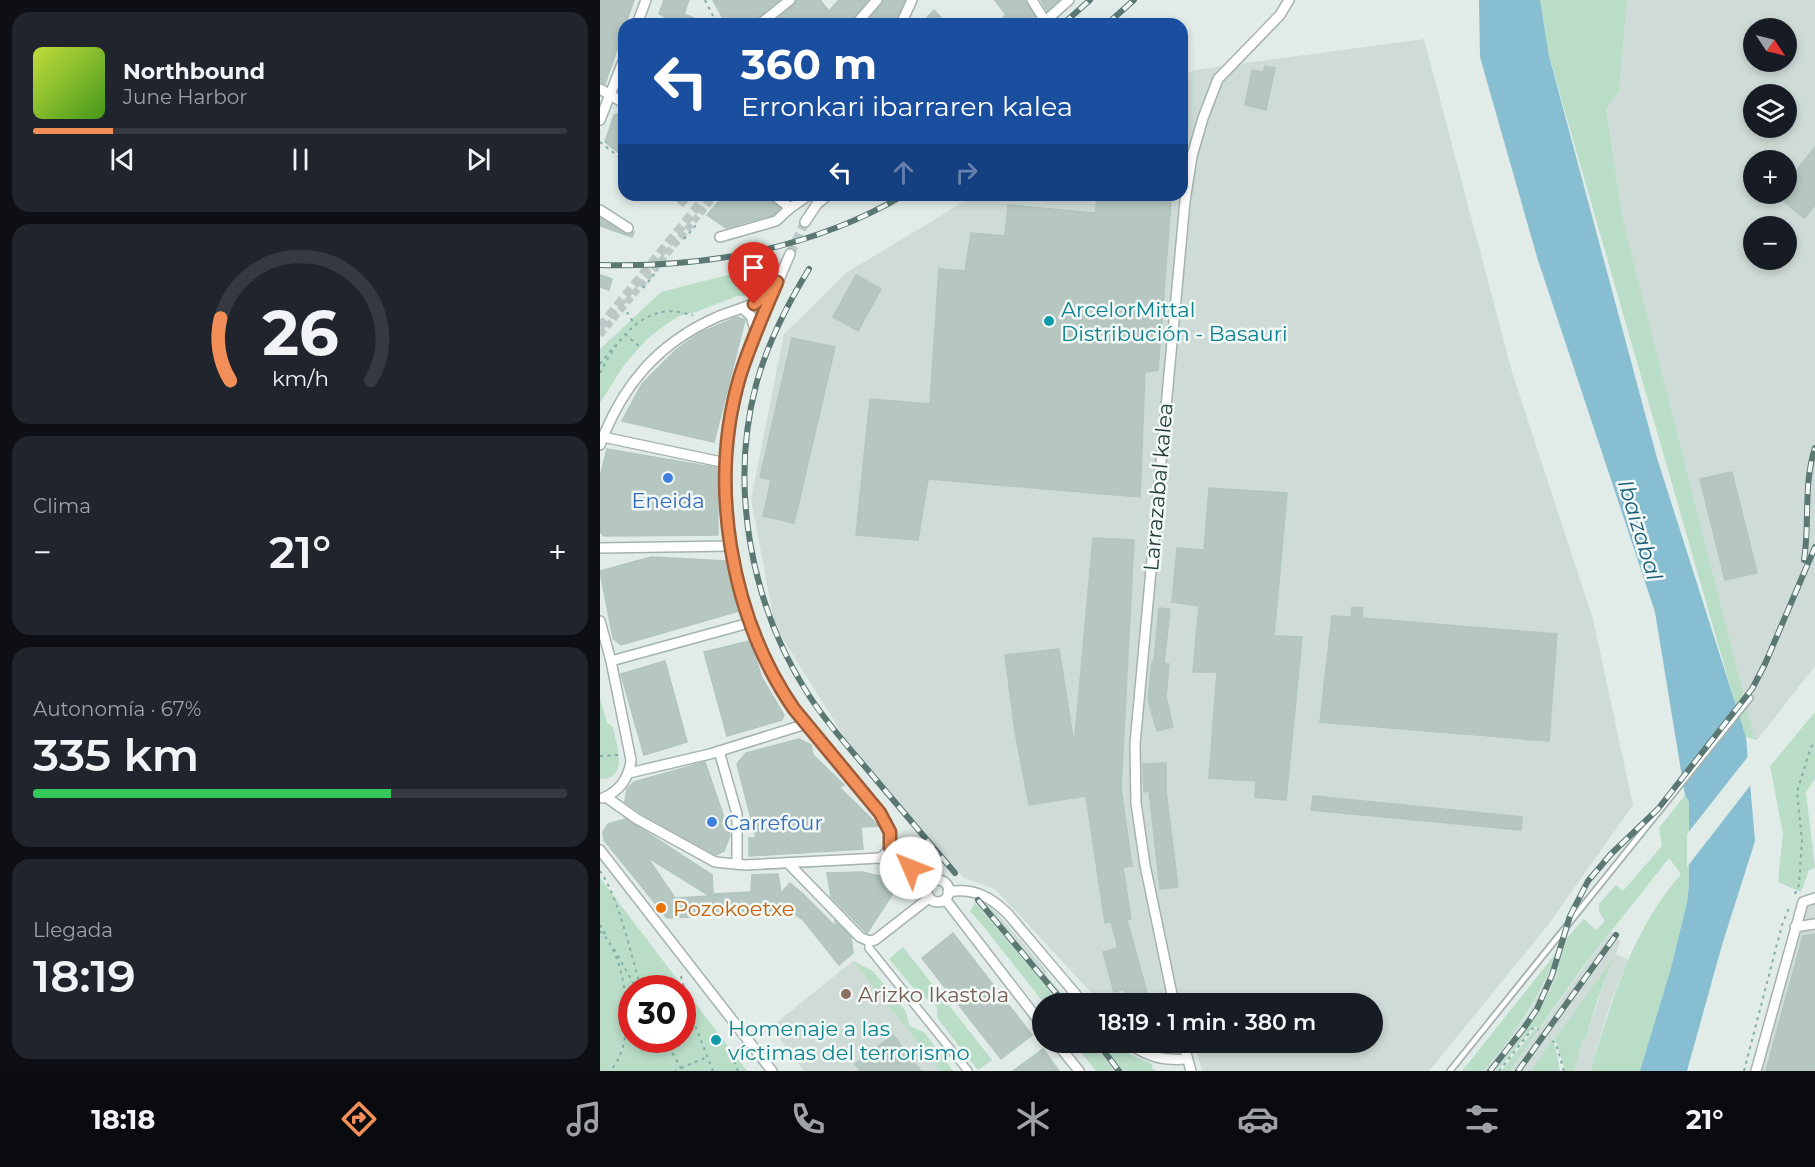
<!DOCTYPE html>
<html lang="es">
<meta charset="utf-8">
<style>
body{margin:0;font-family:Montserrat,sans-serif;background:#20242c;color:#f1f3f6;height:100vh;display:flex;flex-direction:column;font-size:22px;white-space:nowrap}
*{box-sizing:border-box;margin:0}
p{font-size:20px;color:#9ea1a6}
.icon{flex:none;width:33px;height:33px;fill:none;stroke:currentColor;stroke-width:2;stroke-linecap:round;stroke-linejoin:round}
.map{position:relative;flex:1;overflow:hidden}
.drawer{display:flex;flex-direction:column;gap:12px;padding:12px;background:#0d0f14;width:600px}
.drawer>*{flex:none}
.top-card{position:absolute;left:18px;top:18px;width:570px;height:183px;border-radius:18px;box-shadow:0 3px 9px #0003;background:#1a4fa0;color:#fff;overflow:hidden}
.needle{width:39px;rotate:125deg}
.fabs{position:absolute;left:1143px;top:18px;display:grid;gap:12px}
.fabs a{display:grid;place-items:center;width:54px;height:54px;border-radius:50%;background:#171b24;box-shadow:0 3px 9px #0003;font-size:30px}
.speed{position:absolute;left:18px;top:975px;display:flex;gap:12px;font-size:30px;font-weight:700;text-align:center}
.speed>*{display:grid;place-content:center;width:78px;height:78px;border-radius:50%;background:#171b24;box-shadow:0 3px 9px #0003;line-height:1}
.speed .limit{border:9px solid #d22;background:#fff;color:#111}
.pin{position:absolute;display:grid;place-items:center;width:51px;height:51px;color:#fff;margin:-62px -26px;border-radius:50% 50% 50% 0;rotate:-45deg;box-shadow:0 0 6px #0007}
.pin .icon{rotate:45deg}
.me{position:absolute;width:66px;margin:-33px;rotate:314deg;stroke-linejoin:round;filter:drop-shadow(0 0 4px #0008)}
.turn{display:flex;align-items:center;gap:21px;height:126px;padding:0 24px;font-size:27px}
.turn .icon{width:78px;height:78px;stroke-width:2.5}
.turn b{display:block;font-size:42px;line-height:51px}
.lanes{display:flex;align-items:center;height:57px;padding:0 24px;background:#0003;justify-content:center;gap:30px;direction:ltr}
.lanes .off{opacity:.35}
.big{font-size:45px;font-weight:600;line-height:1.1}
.drawer .widget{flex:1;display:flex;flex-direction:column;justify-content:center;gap:9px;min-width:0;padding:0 21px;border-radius:18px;background:#20242c}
.drawer .dial{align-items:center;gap:0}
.dial svg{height:156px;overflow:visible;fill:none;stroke:#363941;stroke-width:7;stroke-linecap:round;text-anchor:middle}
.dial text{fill:#f1f3f6;stroke:none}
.song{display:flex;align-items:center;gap:18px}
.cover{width:72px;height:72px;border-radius:9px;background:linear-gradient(135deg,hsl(70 70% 55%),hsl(100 70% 35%))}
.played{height:6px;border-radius:3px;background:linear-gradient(90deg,#f28f58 15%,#363941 15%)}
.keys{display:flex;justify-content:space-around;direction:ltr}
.heat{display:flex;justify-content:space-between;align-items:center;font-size:33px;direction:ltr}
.charge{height:9px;border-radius:4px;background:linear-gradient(90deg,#34c759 67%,#363941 0)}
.trip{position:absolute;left:432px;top:993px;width:351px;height:60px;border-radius:30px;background:#171b24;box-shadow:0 3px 9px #0003;font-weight:600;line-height:60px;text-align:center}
.tab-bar{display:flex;height:96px;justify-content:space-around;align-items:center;background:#090b0e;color:#9ea1a6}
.tab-bar .icon{width:42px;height:42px}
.tab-bar .current{color:#f28f58}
.tab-bar b{font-size:27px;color:#f1f3f6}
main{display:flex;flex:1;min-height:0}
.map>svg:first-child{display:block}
.built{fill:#cfdbd7;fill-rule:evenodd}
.green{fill:#b9ddc7;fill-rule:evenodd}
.water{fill:#88bed1}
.pier{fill:#e1ebe8}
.building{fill:#b6c6c1;stroke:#b3c5bf;stroke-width:1.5;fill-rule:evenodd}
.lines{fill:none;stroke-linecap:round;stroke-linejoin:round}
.pedestrian-tunnel{stroke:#bbc8c5;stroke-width:7;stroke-dasharray:7 3.5;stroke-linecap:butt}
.minor-tunnel{stroke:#bbc8c5;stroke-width:9;stroke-dasharray:9 4.5;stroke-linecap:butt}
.service-casing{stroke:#a4b3b0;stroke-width:8}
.pedestrian-casing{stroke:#a4b3b0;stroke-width:10}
.minor-casing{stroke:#a4b3b0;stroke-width:12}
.path{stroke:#81afa6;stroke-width:2;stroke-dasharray:3 4.5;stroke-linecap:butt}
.service{stroke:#fff;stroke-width:4.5}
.pedestrian{stroke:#fff;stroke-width:7}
.minor{stroke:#fff;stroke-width:9}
.rail-casing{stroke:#5b7873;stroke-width:6}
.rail{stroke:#f1f8f5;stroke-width:4;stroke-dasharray:11;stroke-linecap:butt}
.route-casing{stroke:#9d5d39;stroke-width:15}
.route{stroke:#f28f58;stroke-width:10}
.culture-dot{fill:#0f9aa8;stroke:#f1f8f5;stroke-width:2}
.shop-dot{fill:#3f7fe0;stroke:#f1f8f5;stroke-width:2}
.food-dot{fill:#e8710a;stroke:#f1f8f5;stroke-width:2}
.education-dot{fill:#8d6e63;stroke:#f1f8f5;stroke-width:2}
.labels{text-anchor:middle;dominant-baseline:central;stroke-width:5;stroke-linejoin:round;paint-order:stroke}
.culture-label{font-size:21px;fill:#0d838f;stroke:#f1f8f5;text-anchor:start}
.street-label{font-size:21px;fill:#213c38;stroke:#f1f8f5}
.shop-label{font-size:21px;fill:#366cbe;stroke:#f1f8f5}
.food-label{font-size:21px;fill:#c56008;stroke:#f1f8f5;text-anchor:start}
.education-label{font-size:21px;fill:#785e54;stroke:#f1f8f5;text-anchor:start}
.water-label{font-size:22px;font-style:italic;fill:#1b5e78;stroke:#f1f8f5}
</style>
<main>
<section class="drawer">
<div class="widget">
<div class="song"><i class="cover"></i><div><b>Northbound</b><p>June Harbor</p></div></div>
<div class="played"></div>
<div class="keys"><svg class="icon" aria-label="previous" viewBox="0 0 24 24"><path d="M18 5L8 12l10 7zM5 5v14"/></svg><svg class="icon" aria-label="pause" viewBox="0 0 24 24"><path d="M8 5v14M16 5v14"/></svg><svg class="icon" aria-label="next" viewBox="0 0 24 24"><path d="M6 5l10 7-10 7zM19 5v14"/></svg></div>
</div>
<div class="widget dial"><svg viewBox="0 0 100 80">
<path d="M14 69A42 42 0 1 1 86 69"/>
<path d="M14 69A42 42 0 0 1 9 37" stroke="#f28f58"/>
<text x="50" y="56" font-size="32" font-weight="700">26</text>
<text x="50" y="72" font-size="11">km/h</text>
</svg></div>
<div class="widget"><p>Clima</p>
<div class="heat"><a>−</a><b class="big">21°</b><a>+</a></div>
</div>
<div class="widget"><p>Autonomía · 67%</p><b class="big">335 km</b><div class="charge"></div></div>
<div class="widget"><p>Llegada</p><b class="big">18:19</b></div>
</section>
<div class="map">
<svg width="1215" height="1071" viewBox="0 0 1215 1071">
<rect width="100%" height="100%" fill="#e1ebe8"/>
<!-- built -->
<g class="built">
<path d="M1027,0H1215V666L1157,740L1154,737L1023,220L1006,108L1019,91ZM1154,28H1186V62H1154ZM1154,94H1186V128H1154ZM1154,160H1186V194H1154ZM1154,226H1186V260H1154Z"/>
<polygon points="824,39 912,372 993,619 1033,805 948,925 829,1071 602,1071 594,1043 772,1042 772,1004 501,1003 395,889 363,877 245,738 175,626 151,499 184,334 246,273 375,195 582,195 582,76 595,70"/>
<polygon points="1215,898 1215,1071 1156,1071 1203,902"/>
<polygon points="380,899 384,901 396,912 447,971 446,975 470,1003 461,1003 375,903"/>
<polygon points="1012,931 1020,942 1016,954 1028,960 1011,1001 990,1071 974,1071 983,1039 985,1039 1012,960 931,1071 910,1071 983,968"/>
<polygon points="967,938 957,971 958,972 946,1001 933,1023 895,1071 884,1071 928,1014 945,983 956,953"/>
<polygon points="253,961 340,1071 204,1071 171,1027"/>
<polygon points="492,1043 502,1043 522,1071 514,1071"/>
</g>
<!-- green -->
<g class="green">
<polygon points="940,0 1027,0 1019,91 1006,109 1023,220 1154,736 1157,740 1146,737 1133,696 949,56"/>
<polygon points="171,264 157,292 146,296 137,296 96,312 79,316 61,328 47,339 24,365 0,403 0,349 61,292"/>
<path d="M0,698L7,723L13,727C16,744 30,780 0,779Z"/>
<polygon points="1215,712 1215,779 1206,792 1215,868 1209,870 1201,892 1178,882 1183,833 1170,766"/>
<path d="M1085,795L1089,802L1091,819L1089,884L1087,902L1071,968L1040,1071H990C1013,999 1030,934 1081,874L1069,858L982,968L939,1029L934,1026L897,1071H895C922,1038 941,1013 958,973L957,971L967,938L984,919L996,930L1005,921L999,912V904L1016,885L1023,891L1062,846L1059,828Z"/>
<path d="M0,878L147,1071H0ZM32,988H82V1040H32Z"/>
<polygon points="375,903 456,998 461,1003 444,1003 383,926 370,911"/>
<polygon points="303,947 392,1060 378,1070 338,1019 337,1008 333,1002 325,998 321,997 289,959"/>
<path d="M956,953C941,999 913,1034 884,1071H862Z"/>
<polygon points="1014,957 998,998 985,1039 983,1039 974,1071 965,1071 957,1044 953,1041"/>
<polygon points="253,961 273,971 305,1010 310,1026 324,1032 353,1071 340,1071"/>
<polygon points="935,1029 938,1031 910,1071 901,1071"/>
<polygon points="951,1042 955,1045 960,1071 931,1071"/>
<polygon points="474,1043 492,1043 514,1071 496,1071"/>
<polygon points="502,1043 514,1043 531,1055 552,1064 552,1068 556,1071 522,1071"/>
</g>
<!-- water -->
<polygon class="water" points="879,0 940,0 949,56 1057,458 1146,737 1155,841 1122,945 1087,1071 1040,1071 1071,968 1087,902 1089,884 1089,802 1085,795 1055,612 937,257 880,57"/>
<!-- pier -->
<polygon class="pier" points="1150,754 1153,782 1087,867 1087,834"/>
<!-- building -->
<g class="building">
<polygon points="0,0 34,0 5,84 0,82"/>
<polygon points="64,0 89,0 84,14 108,24 62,24 65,17 59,14"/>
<polygon points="113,0 179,0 156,19 153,24 126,24"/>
<polygon points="197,0 220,0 229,11 239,0 268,0 251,20 249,24 171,24 194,5"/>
<polygon points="284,0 305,0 294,24 265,24 282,4"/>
<polygon points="395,0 425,0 436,19 435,24 396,24 406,15"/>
<polygon points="441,0 459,0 447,11"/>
<polygon points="334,10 347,24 321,24"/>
<polygon points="665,66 675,68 666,110 645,105 652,70 663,72"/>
<polygon points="24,112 24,157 5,142 14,115"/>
<polygon points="1215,147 1215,205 1204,218 1183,201 1195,186 1189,180"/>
<polygon points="70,195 93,195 83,206"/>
<polygon points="124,195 166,195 180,208 173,215 126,228 107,215"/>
<polygon points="497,200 571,202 558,370 545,372 540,497 328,479 318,540 256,535 270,399 330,404 339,269 365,271 371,233 405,236 408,205 495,213"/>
<polygon points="0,218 25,234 34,232 32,237 0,226"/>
<polygon points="0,275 12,279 9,290 0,287"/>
<polygon points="256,275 281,289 258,331 233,317"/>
<polygon points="137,317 145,320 114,442 22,421 42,384 76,350 98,334"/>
<polygon points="192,338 235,347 194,523 163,516 171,480 160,477"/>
<polygon points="7,449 117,468 118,535 4,536 0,532 0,477"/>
<polygon points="1132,472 1157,573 1125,580 1100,479"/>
<polygon points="609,488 687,493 674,636 702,637 686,800 655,797 656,781 609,778 617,672 593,672 599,606 572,602 577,548 604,550"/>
<polygon points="493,538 534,540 521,788 532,866 523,867 531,919 527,920 549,1000 538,1004 528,1004 524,989 514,992 503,952 518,948 511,922 505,923 486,796 429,805 415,731 405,655 459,649 473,738 475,737"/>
<polygon points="51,557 127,561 139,611 21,645 13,638 0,571"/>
<polygon points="752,607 763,608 762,618 957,634 949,741 720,722 732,616 751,617"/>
<polygon points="559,608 570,609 564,663 569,664 566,696 573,727 557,731 548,699 552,662 554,662"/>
<polygon points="150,641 162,678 184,715 182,720 127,736 104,652"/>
<polygon points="65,661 87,742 44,755 21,674"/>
<polygon points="199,739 211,745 213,755 244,785 239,787 279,826 261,827 263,849 149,856 149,838 156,838 137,764 146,753"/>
<polygon points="105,762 130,835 124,851 116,855 44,815 25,802 27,789 34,782"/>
<polygon points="566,763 566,791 578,887 560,889 549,791 544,792 543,764"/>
<polygon points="713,796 922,817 921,830 711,810"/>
<path d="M26,819L112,875L113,894L151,892L152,875L178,874L181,893L190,883L203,894L236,927L235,921L251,937L253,953L239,965L203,920L193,913L167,915L165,907H145L147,915L67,918L4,840L3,832L8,824ZM47,857L110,896L75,898Z"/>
<polygon points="262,872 301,881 267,933 231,897 227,873"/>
<polygon points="353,933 432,1035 401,1059 322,958"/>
<polygon points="1215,934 1215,1071 1166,1071 1203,936"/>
<polygon points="293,1035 321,1071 261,1071 255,1064"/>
<polygon points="443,1049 459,1071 413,1071"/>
</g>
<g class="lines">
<!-- pedestrian-tunnel -->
<polyline class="pedestrian-tunnel" points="0,335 112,199"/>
<!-- minor-tunnel -->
<g class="minor-tunnel">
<polyline points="190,254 205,222"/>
<polyline points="0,327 107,195"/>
</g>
<!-- service casing -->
<g class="service-casing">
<polyline id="service" points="850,1071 1150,698"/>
</g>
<!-- pedestrian casing -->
<g class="pedestrian-casing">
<polyline id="pedestrian" points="269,941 269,948 368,1071"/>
</g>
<!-- minor casing -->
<g class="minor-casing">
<g id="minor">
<polyline points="432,0 445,21"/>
<polyline points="37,24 46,0"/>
<polyline points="160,24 190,0"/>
<polyline points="256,24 277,0"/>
<polyline points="301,24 312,0"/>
<polyline points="442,24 469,0"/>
<polyline points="0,89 24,103"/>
<polyline points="0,120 24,59"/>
<polyline points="174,195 190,208 209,195"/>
<polyline points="0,210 28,228"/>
<polyline points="205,222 217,204 228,195"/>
<polyline points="120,237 176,221 190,208"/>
<path d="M190,254L156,333L140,377L131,421L125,472L130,546L149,623L181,690L206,724L280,813C288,827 298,848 280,858"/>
<polyline points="142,308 151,316 156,333"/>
<polyline points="3,437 126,463"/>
<path d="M0,445C22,386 57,344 115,318C134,309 158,307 171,289"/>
<polyline points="0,548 130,546"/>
<path d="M0,621L11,661L31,760C29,777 20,791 3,798"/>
<polyline points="11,661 149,623"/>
<polyline points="119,751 137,814 137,864"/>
<polyline points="29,773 110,754 206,724"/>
<polyline points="6,797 37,819 115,862 145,865 280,858 297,860 340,880"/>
<polyline points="0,850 172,1071"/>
<polyline points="188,863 260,937 269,941 275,940 329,898"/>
<polyline points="311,868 327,888"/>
<circle cx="338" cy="891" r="11"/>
<path d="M348,892C373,887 391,897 408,914L484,1004"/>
<polyline points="345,899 442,1025"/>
<polyline points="1195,927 1215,924"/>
<polyline points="574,1004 545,865 536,803 535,744 585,201 592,156 603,118 618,79 680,15 689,0"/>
<polyline points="456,1042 479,1071"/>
<path d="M527,1042C547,1057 564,1061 587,1059"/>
<polyline points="583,1042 591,1071"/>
<polyline points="1156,1071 1203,902 1215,898"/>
</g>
</g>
<!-- path -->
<g class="path">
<polyline points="105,0 117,24"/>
<polyline points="0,142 24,161"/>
<polyline points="112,199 116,195"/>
<polyline points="84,239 97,224"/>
<polyline points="43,288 58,270"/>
<polyline points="27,312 35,325"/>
<polyline points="25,334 40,347"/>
<polyline points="0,364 15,345"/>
<path d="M0,373C13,346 36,313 69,311C77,311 86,314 93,315"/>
<polyline points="0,756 19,755"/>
<path d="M0,871C19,898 31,955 41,988"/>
<polyline points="1195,894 1199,885 1202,841 1197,792 1211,747 1215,743"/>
<polyline points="0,925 5,934"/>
<path d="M0,931C25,954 34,1024 20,1055C18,1061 14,1066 10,1071"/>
<polyline points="14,949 36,988"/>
<polyline points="81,976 91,1015 113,1071"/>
<polyline points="65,1040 81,1068 75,1071"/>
<polyline points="952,1041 956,1044 964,1071"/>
<polyline points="81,1068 107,1057"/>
<polyline points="138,1071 131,1054 141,1046"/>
<polyline points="899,1071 934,1027 939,1030"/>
<polyline points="1144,1071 1182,925 1189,908"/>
</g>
<!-- service -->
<use href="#service" class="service"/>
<!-- pedestrian -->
<use href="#pedestrian" class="pedestrian"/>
<!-- minor -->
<use href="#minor" class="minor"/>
<!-- rail casing -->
<g class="rail-casing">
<g id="rail">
<polyline points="463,24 490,0"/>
<polyline points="507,24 534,0"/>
<path d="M0,265C105,268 212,249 304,195"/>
<path d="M209,269C187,305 167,344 156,385C129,488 151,605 208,694C225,721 246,744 267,769C296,803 325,838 355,873"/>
<path d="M1204,560C1210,522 1203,485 1215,448"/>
<polyline points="378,900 465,1004"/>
<polyline points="497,1042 519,1071"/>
<polyline points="890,1071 924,1028 937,1009 952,975 970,916 988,881 1011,854 1058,809 1152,689 1165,664 1215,547"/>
<polyline points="918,1071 1016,935"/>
</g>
</g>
<!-- rail -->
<use href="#rail" class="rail"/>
</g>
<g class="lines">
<!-- route casing -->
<g class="route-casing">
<path id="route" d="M154,304L167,294L177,282C164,313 150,344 140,376C108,484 130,616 194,709L280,813L290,832V847L297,860L311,868"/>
</g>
<!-- route -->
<use href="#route" class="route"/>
</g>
<!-- markers -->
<g class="culture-dot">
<circle cx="449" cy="321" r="6"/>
<circle cx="116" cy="1040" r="6"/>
</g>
<g class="shop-dot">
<circle cx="68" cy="478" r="6"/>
<circle cx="112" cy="822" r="6"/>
</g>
<circle class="food-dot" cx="61" cy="908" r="6"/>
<circle class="education-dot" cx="246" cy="994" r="6"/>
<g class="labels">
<!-- culture labels -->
<g class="culture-label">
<text x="461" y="309">ArcelorMittal<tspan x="461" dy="24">Distribución - Basauri</tspan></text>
<text x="128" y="1028">Homenaje a las<tspan x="128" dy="24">víctimas del terrorismo</tspan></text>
</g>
<!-- street labels -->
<g class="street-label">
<text transform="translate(558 487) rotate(-85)">Larrazabal kalea</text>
</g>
<!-- shop labels -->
<g class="shop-label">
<text x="68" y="500">Eneida</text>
<text x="124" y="822" text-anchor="start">Carrefour</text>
</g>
<!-- food labels -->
<g class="food-label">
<text x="73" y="908">Pozokoetxe</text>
</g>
<!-- education labels -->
<g class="education-label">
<text x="258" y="994">Arizko Ikastola</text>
</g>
<!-- water labels -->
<g class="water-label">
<text transform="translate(1040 530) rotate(73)">Ibaizabal</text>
</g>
</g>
</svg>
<div class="fabs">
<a><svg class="needle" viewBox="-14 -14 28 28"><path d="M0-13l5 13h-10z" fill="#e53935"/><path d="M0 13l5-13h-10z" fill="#9ea1a6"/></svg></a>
<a><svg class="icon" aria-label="layers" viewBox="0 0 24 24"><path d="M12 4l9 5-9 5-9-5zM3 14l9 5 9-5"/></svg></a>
<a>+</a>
<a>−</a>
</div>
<div class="speed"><div class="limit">30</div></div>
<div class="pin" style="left:154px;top:304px;background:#d93025"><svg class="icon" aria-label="arrive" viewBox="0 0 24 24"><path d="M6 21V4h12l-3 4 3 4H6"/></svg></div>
<svg class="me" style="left:311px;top:868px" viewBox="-20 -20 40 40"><circle r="19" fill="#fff"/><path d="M0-13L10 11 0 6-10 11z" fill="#f28f58"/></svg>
<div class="trip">18:19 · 1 min · 380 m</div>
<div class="top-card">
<div class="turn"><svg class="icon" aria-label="left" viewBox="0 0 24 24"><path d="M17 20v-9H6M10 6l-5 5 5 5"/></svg><div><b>360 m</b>Erronkari ibarraren kalea</div></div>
<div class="lanes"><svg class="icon" aria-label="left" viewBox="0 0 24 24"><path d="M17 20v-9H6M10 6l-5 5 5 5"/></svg><svg class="icon off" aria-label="ahead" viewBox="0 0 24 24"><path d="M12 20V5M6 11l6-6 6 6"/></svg><svg class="icon off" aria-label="right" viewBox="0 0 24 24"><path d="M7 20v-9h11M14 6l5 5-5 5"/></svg></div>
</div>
</div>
</main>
<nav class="tab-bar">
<b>18:18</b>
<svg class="icon current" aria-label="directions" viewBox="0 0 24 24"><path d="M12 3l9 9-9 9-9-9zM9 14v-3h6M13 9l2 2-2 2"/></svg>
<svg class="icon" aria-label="music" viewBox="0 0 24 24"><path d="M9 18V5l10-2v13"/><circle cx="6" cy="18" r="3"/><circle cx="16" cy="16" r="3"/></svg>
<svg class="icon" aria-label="phone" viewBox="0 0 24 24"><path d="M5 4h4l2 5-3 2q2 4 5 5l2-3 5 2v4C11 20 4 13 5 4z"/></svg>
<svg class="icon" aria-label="climate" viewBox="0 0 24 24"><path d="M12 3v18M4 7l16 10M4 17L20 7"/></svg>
<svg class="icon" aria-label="car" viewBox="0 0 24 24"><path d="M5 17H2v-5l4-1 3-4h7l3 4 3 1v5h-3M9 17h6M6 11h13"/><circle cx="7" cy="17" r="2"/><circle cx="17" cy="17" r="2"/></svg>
<svg class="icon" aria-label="filters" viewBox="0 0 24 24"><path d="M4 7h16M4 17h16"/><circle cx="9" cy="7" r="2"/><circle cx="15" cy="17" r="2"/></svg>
<b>21°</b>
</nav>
